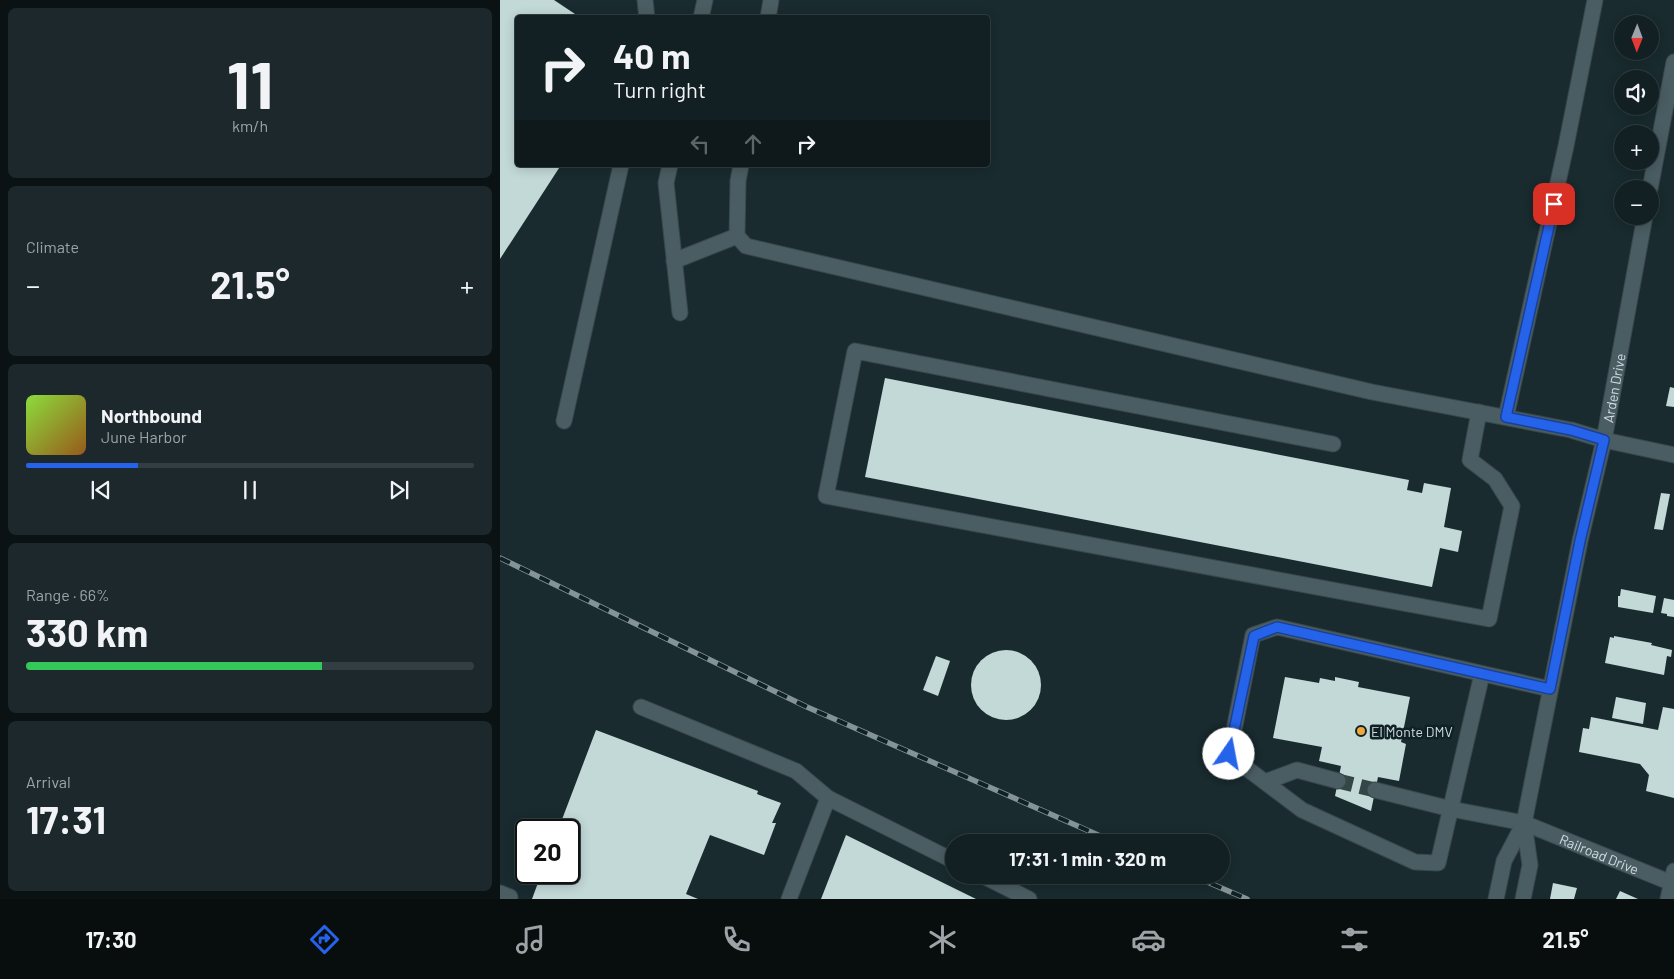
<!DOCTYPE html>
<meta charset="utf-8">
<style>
body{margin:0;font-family:Barlow,sans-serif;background:#1c282b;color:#f1f3f6;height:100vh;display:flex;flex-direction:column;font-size:19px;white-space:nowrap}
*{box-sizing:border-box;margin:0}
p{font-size:16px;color:#9da3a6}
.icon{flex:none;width:28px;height:28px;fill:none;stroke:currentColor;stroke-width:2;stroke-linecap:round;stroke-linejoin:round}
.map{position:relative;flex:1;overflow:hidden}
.drawer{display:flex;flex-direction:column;gap:8px;padding:8px;background:#0a1213;width:500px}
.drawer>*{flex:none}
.guide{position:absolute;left:15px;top:15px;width:475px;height:152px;border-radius:5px;box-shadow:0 2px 12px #0003,0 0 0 1px #323e41;background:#132023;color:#f1f3f6;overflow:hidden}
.needle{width:32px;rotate:181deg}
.fabs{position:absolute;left:1114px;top:15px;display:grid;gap:10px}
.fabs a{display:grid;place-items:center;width:45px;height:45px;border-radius:50%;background:#132023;box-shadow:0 2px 12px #0003,0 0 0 1px #323e41;font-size:25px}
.speed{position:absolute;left:15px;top:819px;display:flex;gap:10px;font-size:25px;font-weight:700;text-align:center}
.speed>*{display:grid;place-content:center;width:65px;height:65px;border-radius:50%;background:#132023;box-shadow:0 2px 12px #0003,0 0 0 1px #323e41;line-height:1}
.speed .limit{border:2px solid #111;border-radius:8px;background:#fff;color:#111}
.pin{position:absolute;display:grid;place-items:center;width:42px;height:42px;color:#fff;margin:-21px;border-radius:10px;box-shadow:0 2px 8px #0006}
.me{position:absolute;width:55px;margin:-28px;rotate:12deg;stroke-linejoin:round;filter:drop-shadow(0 0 4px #0008)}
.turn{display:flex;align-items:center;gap:18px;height:105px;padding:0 15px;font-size:22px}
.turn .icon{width:65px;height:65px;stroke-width:2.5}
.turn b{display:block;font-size:35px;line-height:42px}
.lanes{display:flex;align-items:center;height:48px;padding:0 15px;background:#0003;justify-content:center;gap:25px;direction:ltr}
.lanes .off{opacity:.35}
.big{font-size:38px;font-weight:700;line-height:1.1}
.drawer .card{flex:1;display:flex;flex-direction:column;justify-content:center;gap:8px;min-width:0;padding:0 18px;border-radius:8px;background:#1c282b}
.drawer .dial{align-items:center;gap:0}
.dial b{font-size:65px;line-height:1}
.song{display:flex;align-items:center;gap:15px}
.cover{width:60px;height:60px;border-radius:8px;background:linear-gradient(135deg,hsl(90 70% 55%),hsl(30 70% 35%))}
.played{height:5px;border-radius:2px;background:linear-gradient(90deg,#2563eb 25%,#323e41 25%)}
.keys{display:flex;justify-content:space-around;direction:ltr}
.heat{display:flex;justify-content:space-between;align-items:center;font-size:28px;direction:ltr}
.charge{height:8px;border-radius:4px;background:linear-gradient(90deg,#34c759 66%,#323e41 0)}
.trip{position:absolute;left:445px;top:834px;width:285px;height:50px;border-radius:25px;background:#132023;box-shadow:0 2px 12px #0003,0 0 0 1px #323e41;font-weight:700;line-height:50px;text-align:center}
.tabs{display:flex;height:80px;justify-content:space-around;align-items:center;background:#080d0e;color:#9da3a6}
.tabs .icon{width:35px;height:35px}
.tabs .current{color:#2563eb}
.tabs b{font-size:22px;color:#f1f3f6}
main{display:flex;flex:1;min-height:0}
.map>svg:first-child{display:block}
.building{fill:#c2d9d7}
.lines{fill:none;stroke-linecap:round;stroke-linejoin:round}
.minor-tunnel{stroke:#354649;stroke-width:15;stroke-dasharray:15 8;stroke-linecap:butt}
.minor-casing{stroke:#39474b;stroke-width:17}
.minor{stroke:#4a5d62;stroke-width:15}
.rail-casing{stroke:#859396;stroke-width:5.5}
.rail{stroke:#102125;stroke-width:4;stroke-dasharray:11;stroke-linecap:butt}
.route-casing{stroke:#184099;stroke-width:12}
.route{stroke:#2563eb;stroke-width:9}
.poi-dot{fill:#eea83c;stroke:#102125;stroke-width:2}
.labels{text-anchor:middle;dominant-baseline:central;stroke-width:5;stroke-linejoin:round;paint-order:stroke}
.street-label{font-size:14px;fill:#d1dcdf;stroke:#102125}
.poi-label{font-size:14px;fill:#d1dcdf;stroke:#102125;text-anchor:start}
</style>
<main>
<section class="drawer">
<div class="card dial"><b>11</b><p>km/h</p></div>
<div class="card"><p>Climate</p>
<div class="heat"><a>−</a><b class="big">21.5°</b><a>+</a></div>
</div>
<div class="card">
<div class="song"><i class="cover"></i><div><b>Northbound</b><p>June Harbor</p></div></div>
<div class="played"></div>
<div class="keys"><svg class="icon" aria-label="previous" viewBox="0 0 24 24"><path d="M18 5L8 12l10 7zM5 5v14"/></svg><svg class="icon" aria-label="pause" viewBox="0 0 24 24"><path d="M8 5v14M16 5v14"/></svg><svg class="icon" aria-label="next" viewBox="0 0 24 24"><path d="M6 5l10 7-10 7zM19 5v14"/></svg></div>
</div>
<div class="card"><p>Range · 66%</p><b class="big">330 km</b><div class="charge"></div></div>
<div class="card"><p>Arrival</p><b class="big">17:31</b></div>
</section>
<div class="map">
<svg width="1174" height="899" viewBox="0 0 1174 899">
<rect width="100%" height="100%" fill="#192b2f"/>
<!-- building -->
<g class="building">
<polygon points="0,0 54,0 81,18 18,18 18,165 61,165 0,259"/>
<polygon points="385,378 909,480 907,490 922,493 924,483 951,488 944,527 962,531 958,552 940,548 932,587 365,477"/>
<polygon points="1170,387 1174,388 1174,407 1166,406"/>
<polygon points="1161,493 1170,494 1163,530 1154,529"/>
<polygon points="1121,589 1156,596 1153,613 1118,607 1118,596 1120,596"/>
<polygon points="1164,598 1174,600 1174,617 1167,616 1167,614 1161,613"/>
<polygon points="1114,636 1152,643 1151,645 1172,650 1171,657 1167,656 1164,675 1105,663 1110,637 1114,638"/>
<circle cx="506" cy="685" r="35"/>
<polygon points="436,656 450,661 438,696 423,690"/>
<polygon points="785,677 819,683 820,678 835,681 835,677 859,682 858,687 910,697 901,742 906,744 899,781 878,777 871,811 835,796 841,766 819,761 822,747 773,738"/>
<polygon points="1116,697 1146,703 1143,724 1112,718"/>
<polygon points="1163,707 1174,709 1174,798 1146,791 1149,775 1140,764 1079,752 1083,728 1089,729 1091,717 1158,730"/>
<polygon points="96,730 258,791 257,794 281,803 272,823 276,823 264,855 210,835 186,894 198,899 32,899 42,872 69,872 69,830 58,830"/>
<polygon points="346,835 476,899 321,899"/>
<polygon points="1053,883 1077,888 1074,899 1050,899"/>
<polygon points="1120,891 1138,899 1116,899"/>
</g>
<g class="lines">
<!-- minor-tunnel -->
<polyline class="minor-tunnel" points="838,781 875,790"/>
<!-- minor casing -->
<g class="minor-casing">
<g id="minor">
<polyline points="145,0 147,18"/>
<polyline points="201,18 205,0"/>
<polyline points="268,18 271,0"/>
<polyline points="170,165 166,183 180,313"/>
<polyline points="241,165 238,181 237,236 246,246 872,392 1071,430 1104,440 1174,455"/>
<polyline points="1150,189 1174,62"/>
<polyline points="174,261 237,236"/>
<polyline points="1006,417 1066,146 1095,0"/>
<polyline points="64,421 121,165"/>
<polyline points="833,444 355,351 326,496 989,619 1012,506 995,479 970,460 979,412"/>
<polyline points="982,674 938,863 915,862 802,810 729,755 753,635 777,627 1050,689"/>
<polyline points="141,707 296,771 328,798"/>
<polyline points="765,782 797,770 838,781"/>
<path id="s1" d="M875,790L951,809L1024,823L1174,884"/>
<polyline points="481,875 529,899"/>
<polyline points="0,893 10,897"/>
<polyline points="289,899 328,798 454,861"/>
<path id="s2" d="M996,899L1004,861L1024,823L1080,541L1104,440L1145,216"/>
<polyline points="1023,899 1030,865 1024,823"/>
<polyline points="1168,899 1174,871"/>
</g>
</g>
<!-- minor -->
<use href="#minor" class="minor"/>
<!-- rail casing -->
<g class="rail-casing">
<g id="rail">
<polyline points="0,558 307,707 614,842"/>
<polyline points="691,875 747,899"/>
</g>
</g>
<!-- rail -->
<use href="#rail" class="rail"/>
</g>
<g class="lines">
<!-- route casing -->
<g class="route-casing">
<polyline id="route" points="729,754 754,636 777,627 1050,689 1080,541 1104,440 1071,430 1006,417 1054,204"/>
</g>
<!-- route -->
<use href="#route" class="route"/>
</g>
<!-- markers -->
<circle class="poi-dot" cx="861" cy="731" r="5"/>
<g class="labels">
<!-- street labels -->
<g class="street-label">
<text stroke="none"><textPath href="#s2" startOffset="526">Arden Drive</textPath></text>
<text stroke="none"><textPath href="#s1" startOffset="234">Railroad Drive</textPath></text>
</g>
<!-- poi labels -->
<g class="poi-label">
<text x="871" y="731">El Monte DMV</text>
</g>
</g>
</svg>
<div class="fabs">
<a><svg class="needle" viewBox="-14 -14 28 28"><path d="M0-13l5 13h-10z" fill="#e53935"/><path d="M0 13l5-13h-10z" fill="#9da3a6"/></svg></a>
<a><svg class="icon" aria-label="sound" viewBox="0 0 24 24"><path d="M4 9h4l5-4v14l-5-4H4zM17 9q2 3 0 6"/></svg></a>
<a>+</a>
<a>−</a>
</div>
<div class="speed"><div class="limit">20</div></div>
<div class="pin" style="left:1054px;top:204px;background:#d93025"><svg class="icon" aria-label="arrive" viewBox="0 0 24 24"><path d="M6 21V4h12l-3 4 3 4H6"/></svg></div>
<svg class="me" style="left:729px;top:754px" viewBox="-20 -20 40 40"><circle r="19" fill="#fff"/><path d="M0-13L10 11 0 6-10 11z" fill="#2563eb"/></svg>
<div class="trip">17:31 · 1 min · 320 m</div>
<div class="guide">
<div class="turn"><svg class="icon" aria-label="right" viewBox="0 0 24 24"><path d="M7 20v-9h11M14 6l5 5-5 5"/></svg><div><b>40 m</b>Turn right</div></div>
<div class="lanes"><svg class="icon off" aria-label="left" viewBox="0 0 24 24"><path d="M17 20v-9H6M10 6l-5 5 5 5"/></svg><svg class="icon off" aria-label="ahead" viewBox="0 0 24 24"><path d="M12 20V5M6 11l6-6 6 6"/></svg><svg class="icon" aria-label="right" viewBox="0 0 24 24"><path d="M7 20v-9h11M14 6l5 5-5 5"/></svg></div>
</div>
</div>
</main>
<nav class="tabs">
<b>17:30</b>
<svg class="icon current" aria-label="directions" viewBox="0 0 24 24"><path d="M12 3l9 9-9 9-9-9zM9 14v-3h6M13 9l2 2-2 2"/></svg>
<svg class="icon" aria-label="music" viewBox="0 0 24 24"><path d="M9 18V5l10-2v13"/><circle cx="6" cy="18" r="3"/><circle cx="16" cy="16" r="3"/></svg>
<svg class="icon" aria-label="phone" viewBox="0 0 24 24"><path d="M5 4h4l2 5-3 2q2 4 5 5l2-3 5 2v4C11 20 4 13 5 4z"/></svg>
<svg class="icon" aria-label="climate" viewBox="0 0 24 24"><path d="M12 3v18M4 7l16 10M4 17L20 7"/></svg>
<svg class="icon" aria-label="car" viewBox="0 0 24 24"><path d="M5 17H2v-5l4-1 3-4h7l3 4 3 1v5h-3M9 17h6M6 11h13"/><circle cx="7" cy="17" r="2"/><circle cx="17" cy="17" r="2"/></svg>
<svg class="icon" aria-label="filters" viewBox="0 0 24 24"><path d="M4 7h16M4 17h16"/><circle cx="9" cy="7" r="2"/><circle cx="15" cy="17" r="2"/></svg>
<b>21.5°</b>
</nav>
